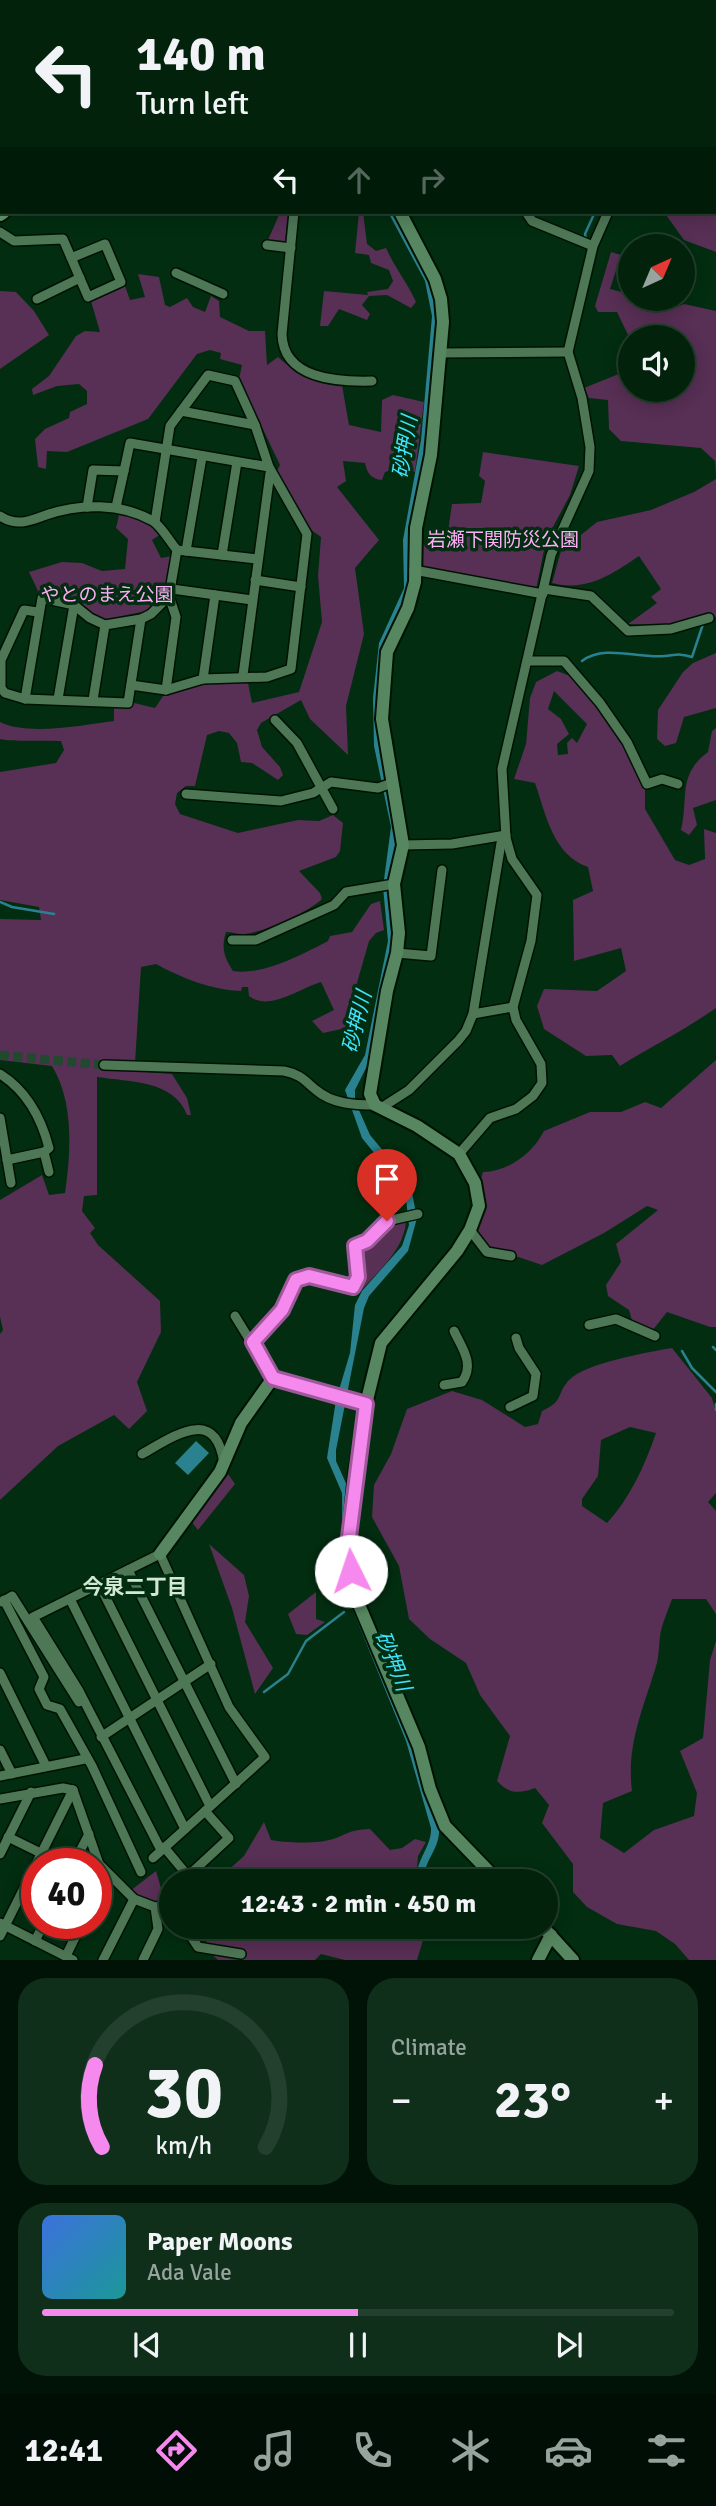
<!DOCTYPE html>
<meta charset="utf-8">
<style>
body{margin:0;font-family:Signika,"Noto Sans JP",sans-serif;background:#102f1a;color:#f1f3f6;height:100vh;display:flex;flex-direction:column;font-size:26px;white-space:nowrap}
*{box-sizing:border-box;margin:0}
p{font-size:23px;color:#96a49d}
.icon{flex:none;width:38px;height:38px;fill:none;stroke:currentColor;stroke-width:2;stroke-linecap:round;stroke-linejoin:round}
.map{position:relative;height:1960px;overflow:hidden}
.drawer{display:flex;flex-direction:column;gap:18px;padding:18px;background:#011307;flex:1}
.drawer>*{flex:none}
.banner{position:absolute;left:0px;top:0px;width:718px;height:214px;box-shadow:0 4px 18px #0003,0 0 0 2px #233f2d;background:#02220c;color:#f1f3f6;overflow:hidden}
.needle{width:46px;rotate:44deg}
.tools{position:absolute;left:618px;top:234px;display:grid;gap:14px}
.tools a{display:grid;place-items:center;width:77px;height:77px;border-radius:50%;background:#02220c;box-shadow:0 4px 18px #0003,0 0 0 2px #233f2d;font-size:35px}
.speed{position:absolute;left:21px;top:1848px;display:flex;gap:14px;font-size:35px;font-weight:700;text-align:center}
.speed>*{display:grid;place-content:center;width:91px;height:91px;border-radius:50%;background:#02220c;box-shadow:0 4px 18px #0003,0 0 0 2px #233f2d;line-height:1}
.speed .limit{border:10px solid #d22;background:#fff;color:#111}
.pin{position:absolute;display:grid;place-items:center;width:60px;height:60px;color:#fff;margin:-72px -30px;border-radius:50% 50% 50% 0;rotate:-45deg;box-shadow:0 0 7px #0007}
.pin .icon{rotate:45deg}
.me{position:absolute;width:77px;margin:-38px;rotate:356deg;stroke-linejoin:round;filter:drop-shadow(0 0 5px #0008)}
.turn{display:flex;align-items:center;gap:24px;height:147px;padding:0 21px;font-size:32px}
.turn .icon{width:91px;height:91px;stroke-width:2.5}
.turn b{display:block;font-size:49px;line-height:60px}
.lanes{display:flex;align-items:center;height:66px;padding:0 21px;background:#0003;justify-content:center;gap:35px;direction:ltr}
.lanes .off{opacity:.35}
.big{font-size:52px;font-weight:700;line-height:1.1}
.drawer .widget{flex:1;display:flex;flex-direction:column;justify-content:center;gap:10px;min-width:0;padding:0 24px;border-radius:28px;background:#102f1a}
.drawer .dial{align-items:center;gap:0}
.dial svg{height:182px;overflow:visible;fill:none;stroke:#233f2d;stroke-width:7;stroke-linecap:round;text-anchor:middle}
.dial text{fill:#f1f3f6;stroke:none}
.song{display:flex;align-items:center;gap:21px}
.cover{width:84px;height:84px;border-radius:10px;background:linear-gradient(135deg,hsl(220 70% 55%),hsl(180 70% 35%))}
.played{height:7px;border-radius:4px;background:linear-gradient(90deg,#f589ee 50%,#233f2d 50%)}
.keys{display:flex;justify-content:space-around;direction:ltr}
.heat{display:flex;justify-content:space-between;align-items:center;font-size:38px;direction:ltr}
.drawer .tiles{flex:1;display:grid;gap:18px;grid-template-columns:1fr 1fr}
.widget:last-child{grid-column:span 2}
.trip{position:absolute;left:159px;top:1869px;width:399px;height:70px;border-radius:35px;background:#02220c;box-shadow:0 4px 18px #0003,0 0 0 2px #233f2d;font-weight:700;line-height:70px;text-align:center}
.dock{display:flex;height:112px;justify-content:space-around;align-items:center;background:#010e05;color:#96a49d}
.dock .icon{width:49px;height:49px}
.dock .selected{color:#f589ee}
.dock b{font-size:32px;color:#f1f3f6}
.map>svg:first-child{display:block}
.green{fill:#582f55;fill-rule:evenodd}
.water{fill:#2a818f}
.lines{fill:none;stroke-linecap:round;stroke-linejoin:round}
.stream{stroke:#2a818f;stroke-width:2.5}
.street-tunnel{stroke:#21492e;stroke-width:9;stroke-dasharray:9 4.5;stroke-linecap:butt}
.street-casing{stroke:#001302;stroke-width:12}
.secondary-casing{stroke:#001302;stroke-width:16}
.primary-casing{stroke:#001302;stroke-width:18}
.street{stroke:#4e7756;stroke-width:9}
.secondary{stroke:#568760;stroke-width:12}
.primary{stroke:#5e9769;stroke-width:14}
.route-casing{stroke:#9f599b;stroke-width:18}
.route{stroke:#f589ee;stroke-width:12}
.labels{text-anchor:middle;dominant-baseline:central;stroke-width:7;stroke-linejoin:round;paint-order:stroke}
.park-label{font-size:19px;fill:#ffaef8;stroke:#022d10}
.water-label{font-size:21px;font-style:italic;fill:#3ee3fb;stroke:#022d10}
.neighbourhood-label{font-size:21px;font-weight:bold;fill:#d2e8d5;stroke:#022d10}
</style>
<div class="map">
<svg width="716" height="1960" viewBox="0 0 716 1960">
<rect width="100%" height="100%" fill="#022d10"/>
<!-- green -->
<g class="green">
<polygon points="716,111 716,252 684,240 664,212 716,212"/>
<polygon points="276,212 288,212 285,242 268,240 279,215"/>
<path d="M359,212H363L367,244L376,251L386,248C395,268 407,282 416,302L411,308L387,295L369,296L362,305L370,314L367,320L339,309L328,326H320L324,291L368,295L367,292L388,289L393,281L389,270L371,263L369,255L355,253Z"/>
<polygon points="611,252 621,255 610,289 630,294 630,299 650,299 675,308 684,304 716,311 716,475 715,461 701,448 621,441 609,429 608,400 589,398 584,388 621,373 624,359 621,354 630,353 630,390 682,390 682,338 630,339 617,312 598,312 595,306"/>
<path d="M138,274L159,277L165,305L170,307L187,298L193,307L205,312L211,296L219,301L220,317L249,331H265L267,365L278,357C294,371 319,388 342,385L349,425L381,432L382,400L393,395L424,402L415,472L395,469L385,472L382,480C371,479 367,473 365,463L343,461L346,481L337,487L379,540L355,568L364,634L346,706L348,755L310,719L301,700L261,723L257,730L262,747L280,767L283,775L278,780L252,763L241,762L237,743L229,733L219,731L207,735L195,786H186L177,793L175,804L180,814L238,833L298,820L319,821L333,815L343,823L340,851L336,857L299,871L320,893L322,899C309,912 261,934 242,934C237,934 232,932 226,932C221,948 224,957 233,971C262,976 303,954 328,941L330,936L352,932L371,904L380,901L384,930L376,933L369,941L355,990L356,1003L346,1028L323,1033L312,1021L334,1010L321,982C300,988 269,1012 249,996L248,987H242L241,991C211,990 182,978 156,964L141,967L135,1063L107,1069L172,1074L187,1098L191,1115H187C174,1080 130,1082 97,1077V1195L84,1196L82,1211L95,1228L90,1233L98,1245L160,1301L161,1332L137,1382L147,1411L129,1429L114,1415L58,1446L0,1500V1334L3,1330L0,1317V1200L42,1175L49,1195L65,1193C71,1152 74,1102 52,1066L0,1060V919L41,920L39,907L0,900V772L56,763L64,750L61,741C46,740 13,742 0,739V722C27,736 84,725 114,721V708H125L130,702L155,708L163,696L204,684L248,683L252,703L299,692L322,622L318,576L321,537L307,527L275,475L280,465L239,379L242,365L220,359L221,353L210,350L197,354L148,419L67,452L47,451L46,469L38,467L35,439L45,429L69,418L70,412L87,404V391L79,384L57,386L33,395L32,389L49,376L76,336L85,331L100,332L91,301L125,286L130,300L145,297Z"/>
<polygon points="0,291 16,292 34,311 49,335 0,369"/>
<polygon points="483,452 579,466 570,495 546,540 536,590 421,566 421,543 446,545 452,504 481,503 485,481 479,476"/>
<path d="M716,479V617L707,615L670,626L628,624L657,603L651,597L661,589L639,556C611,575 586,592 552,583L561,551L597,522L651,510L694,492Z"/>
<polygon points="120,511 153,524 161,534 152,540 161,558 172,556 166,593 151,610 104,620 92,616 73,598 39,593 29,572 62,562 82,563 102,571 125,569 128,539 116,528"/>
<polygon points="716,653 716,708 684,717 676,743 665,746 657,739 658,710 683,672 693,663"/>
<path d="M557,671L573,677L614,727L645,788V809L675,860L689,865L705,859L704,829L716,833V1008C685,1030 652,1046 620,1066L612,1055L586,1056L544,1029L537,1006L544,989L597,991L626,971L621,948L574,961L573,900L593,891L588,867C553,855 546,815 535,783L514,779L526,744L530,698L536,682ZM554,691L587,724L577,743L572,738L567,743L568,754L558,755L557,744L569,734L561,719L548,709Z"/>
<path d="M716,728V800L693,808L697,825L689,835L681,830C689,797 677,775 708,752L712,731Z"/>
<path d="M716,1060V1327H710L667,1312L652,1331L632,1320L629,1310L608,1296L606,1285L621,1262L616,1244L658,1210L647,1206L604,1233L542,1265L486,1246L470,1217L483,1172C509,1171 532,1154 544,1131L590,1112H621L645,1102L661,1108Z"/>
<path d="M406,1220C405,1249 379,1270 361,1291L355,1290L360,1249L387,1223Z"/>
<path d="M672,1348L712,1398L716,1412V1493L708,1502L716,1511V1614L706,1599H672C668,1611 662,1623 660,1636C659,1645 659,1654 657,1663C644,1707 626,1744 632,1791L603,1803L600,1838L624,1853L654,1830L694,1816L697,1793L680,1751L703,1738L710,1660L716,1641V1960H689L675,1944L656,1931L617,1924L587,1907L573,1892V1864L542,1823L549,1805L535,1788C519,1794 509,1794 497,1781L510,1736L480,1695L466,1663L430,1639L409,1619L399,1566L372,1517L374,1485L391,1454L407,1409L452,1391L482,1400L525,1427L538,1424L542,1411C565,1400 555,1396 569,1380C585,1363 649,1352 672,1348ZM630,1427L656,1433C645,1465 630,1498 607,1523L582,1506V1499L598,1476L601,1440Z"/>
<polygon points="228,1474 235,1484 198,1530 191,1521"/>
<polygon points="209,1544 244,1575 249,1596 245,1622 273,1668 255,1694 232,1608"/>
<polygon points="316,1592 316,1619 325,1622 307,1635 296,1634 288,1614"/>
<path d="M264,1822L271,1840C286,1843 319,1844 333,1839C350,1833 349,1830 370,1829L390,1850L402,1848L415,1839L426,1842L418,1856L416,1881H216L244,1856Z"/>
<polygon points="156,1871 165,1902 146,1902 130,1891"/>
<polygon points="213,1927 427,1927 417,1960 345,1960 321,1954 315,1960 218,1960 204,1947"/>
</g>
<!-- water -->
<g class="water">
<path d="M388,212H396L436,294L438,316L412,576L381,698L397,824L395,942L372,1056L355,1090V1101L370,1135L410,1183L417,1218L408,1251L369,1296L364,1308L336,1450V1461L349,1490V1584L414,1746L439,1830C440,1849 422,1863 424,1881H417C414,1862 432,1847 431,1828L406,1741L343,1586L342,1493L327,1458L336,1400L350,1353L355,1305L362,1291L402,1246L409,1225L405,1191L362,1138L345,1090L365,1055L388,941L383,887L391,827L374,746L373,698L379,643L404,588L403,540L421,440L432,316L425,281Z"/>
<polygon points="196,1441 209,1453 188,1475 175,1463"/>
</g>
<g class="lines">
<!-- stream -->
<g class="stream">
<polyline points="212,2 217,0"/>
<polyline points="586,240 585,234 595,212"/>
<path d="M582,661C605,644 638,659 665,656C676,655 680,653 692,657L703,624"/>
<polyline points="0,902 12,907 54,914"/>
<polyline points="713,1347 716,1350"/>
<polyline points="682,1351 692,1368 716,1392"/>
<polyline points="716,1404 716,1410"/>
<polyline points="264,1692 288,1674 306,1641 344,1612"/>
</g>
<!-- street-tunnel -->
<polyline class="street-tunnel" points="0,1055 104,1065"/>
<!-- street casing -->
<g class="street-casing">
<g id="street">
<polyline points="90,0 92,2"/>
<polyline points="253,0 254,2"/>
<polyline points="278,0 279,2"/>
<polyline points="417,0 418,2"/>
<polyline points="616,0 617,2"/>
<polyline points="15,2 17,0"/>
<polyline points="159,2 159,0"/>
<polyline points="332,2 336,0"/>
<polyline points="676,2 676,0"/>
<polyline points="0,17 2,16"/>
<polyline points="0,39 2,41"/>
<polyline points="0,65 2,63"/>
<polyline points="0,104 2,102"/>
<polyline points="0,157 2,156"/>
<path d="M294,212L282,334C283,379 337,382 372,381"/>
<polyline points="526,212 532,221 593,246"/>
<polyline points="0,232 14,241 63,239 88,297 121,282 105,244 71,258"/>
<polyline points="267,245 291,248"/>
<polyline points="176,273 223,294"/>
<polyline points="37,299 80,278"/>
<polyline points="440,353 568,352"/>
<polyline points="181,411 255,425"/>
<polyline points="87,507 93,470 124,471 130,443 269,467"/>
<polyline points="116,507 124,471"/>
<path d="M0,516C17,527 30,521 46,515C80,503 121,503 153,521C162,527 170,542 177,550L257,559"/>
<polyline points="186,551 202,457"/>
<polyline points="222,555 237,462"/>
<polyline points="414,570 543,594"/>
<polyline points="255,580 301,587"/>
<polyline points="172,589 252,600"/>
<polyline points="544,589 591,596 628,631 671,629 709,618"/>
<polyline points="38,612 24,610 1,660 1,688 5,693 25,699 128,703 141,619"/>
<polyline points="528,661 564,661 600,703 627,742 647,784 662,779 678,784"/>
<polyline points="243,675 270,473"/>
<polyline points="203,679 215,595"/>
<polyline points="131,685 166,690 203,679 267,677 291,669 307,534 269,467 255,425 235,381 208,375 170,426 155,522"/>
<polyline points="166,690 176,617 169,596"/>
<polyline points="25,699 42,598 74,605 90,618 105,625 141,619 151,614 169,596 177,550"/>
<polyline points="58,699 74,605"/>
<polyline points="93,700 105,625"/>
<polyline points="275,720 297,743 333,809"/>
<polyline points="186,794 281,801 313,793 331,782 378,788 392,783"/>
<polyline points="403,845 452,844 506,835"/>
<polyline points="232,940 256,940 334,905 346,892 394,884"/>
<polyline points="397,953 431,956 442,870"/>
<polyline points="473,1014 513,1007"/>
<path d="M104,1065L284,1071C300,1074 305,1081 316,1090C332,1104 355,1105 375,1105"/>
<path d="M0,1074C27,1091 41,1117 49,1148L44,1152L7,1160"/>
<polyline points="381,1108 409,1090 458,1041 466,1031 473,1014 501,843 506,838"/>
<polyline points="0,1118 11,1183"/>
<polyline points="44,1152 49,1172"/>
<polyline points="459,1154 490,1118 516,1109 533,1096 542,1083 541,1064 516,1020 513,1007 531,941 537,895 512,859 506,838 502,769 551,555 589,471 590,447 582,398 568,352 593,246 608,212"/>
<polyline points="470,1230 487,1252 511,1256"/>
<polyline points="235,1316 273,1378"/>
<polyline points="589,1325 616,1319 655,1336"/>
<polyline points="253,1342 282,1310 296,1280 309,1276 353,1287 357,1277 355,1246 367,1241 387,1221 418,1214"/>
<path d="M444,1385L462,1382C475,1364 462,1348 454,1331"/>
<polyline points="510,1407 533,1396 536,1374 519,1348 516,1338"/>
<path d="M142,1454C174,1436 216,1405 224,1464"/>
<polyline points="128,1570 236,1784"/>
<polyline points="99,1584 210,1806"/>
<polyline points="70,1599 185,1829"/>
<polyline points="4,1600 44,1677 39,1689 47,1705 60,1709 92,1766 141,1872"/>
<polyline points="2,1602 12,1596 79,1702"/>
<polyline points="0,1673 46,1766"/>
<polyline points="101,1737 211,1664"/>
<polyline points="0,1750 12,1774"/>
<polyline points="0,1776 85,1759"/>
<polyline points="73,1790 99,1864 134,1899 155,1907 158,1929 143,1960"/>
<polyline points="0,1799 63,1788 73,1790"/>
<polyline points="8,1837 63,1864"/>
<polyline points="164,1847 188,1876 229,1838 205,1811"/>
<polyline points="0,1854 31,1792"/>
<polyline points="153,1858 265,1757 229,1707 160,1554 33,1617 79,1691 161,1850"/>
<polyline points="73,1864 89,1834"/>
<polyline points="96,1895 107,1874"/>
<polyline points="155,1907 172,1905"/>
<polyline points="0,1923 73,1960"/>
<polyline points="185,1927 198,1947 241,1954"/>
<polyline points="0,1936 73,1790"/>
<polyline points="35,1941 44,1923"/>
<polyline points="66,1956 82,1923"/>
<polyline points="103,1960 134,1899"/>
</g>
</g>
<!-- secondary casing -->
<g class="secondary-casing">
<g id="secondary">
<polyline points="400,212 435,279 441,299 443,322 431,455 416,528 415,582 408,608 387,652 382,719 403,845 394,884 399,933 397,953 387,991 370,1094 375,1105 417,1126 459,1154 475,1183 479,1206 470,1230 457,1251 381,1343 366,1404 355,1473 349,1537 352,1588 419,1747 430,1789 445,1826 498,1881"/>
<polyline points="160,1554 220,1472 241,1423 273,1378 366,1404"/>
<polyline points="543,1927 573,1960"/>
<polyline points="538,1960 551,1935"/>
</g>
</g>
<!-- primary casing -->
<g class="primary-casing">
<g id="primary">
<polyline points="632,2 635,0"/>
<polyline points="0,214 3,212"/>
</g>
</g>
<!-- street -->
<use href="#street" class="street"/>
<!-- secondary -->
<use href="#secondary" class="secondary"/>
<!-- primary -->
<use href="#primary" class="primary"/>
</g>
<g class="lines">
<!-- route casing -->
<g class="route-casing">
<polyline id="route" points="351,1571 349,1537 366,1404 273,1378 253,1342 282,1310 296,1280 309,1276 353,1287 358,1277 355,1246 367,1241 387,1221"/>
</g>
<!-- route -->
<use href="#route" class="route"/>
</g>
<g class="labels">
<!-- park labels -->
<g class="park-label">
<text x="503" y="540">岩瀬下関防災公園</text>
<text x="107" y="595">やとのまえ公園</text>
</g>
<!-- water labels -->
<g class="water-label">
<text transform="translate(405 447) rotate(-81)">砂押川</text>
<text transform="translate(357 1022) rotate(-76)">砂押川</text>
<text transform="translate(393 1661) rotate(68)">砂押川</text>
</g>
<!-- neighbourhood labels -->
<g class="neighbourhood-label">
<text x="135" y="1587">今泉二丁目</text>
</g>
</g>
</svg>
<div class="tools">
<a><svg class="needle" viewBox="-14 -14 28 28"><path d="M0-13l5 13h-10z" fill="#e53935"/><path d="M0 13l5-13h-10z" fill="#96a49d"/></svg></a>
<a><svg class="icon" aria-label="sound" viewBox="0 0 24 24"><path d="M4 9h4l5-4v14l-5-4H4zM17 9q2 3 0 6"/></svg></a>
</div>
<div class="speed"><div class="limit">40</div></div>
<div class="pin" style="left:387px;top:1221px;background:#d93025"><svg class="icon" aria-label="arrive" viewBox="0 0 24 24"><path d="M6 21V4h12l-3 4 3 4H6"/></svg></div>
<svg class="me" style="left:351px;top:1571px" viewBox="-20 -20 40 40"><circle r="19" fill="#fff"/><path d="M0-13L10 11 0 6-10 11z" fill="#f589ee"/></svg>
<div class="trip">12:43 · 2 min · 450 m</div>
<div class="banner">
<div class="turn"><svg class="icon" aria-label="left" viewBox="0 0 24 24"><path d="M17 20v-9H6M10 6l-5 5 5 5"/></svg><div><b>140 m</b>Turn left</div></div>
<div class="lanes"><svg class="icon" aria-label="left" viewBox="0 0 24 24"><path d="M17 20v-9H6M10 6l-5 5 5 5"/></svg><svg class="icon off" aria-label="ahead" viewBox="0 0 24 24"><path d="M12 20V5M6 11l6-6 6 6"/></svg><svg class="icon off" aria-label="right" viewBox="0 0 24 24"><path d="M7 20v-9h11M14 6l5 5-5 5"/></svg></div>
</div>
</div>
<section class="drawer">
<div class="tiles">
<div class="widget dial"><svg viewBox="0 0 100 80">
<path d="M14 69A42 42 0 1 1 86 69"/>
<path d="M14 69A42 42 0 0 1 11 33" stroke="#f589ee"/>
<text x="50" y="56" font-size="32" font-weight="700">30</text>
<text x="50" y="72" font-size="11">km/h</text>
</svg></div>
<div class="widget"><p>Climate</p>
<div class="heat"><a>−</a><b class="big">23°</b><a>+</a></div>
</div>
<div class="widget">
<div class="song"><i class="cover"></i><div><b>Paper Moons</b><p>Ada Vale</p></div></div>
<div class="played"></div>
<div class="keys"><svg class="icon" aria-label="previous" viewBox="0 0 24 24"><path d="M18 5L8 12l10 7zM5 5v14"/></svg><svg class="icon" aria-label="pause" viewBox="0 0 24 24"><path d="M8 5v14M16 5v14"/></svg><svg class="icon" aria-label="next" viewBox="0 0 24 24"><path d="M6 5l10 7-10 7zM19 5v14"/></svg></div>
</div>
</div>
</section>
<nav class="dock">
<b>12:41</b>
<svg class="icon selected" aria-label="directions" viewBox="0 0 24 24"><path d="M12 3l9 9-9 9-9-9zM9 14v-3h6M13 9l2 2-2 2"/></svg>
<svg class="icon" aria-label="music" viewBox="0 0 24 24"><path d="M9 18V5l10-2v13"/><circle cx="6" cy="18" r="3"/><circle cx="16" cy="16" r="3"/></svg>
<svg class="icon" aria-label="phone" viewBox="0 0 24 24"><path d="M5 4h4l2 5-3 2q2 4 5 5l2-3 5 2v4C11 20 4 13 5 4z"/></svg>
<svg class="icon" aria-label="climate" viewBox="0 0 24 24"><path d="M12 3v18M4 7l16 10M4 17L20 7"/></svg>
<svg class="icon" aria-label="car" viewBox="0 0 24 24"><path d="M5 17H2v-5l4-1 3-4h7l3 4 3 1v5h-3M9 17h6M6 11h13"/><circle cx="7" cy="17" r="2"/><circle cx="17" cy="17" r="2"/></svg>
<svg class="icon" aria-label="filters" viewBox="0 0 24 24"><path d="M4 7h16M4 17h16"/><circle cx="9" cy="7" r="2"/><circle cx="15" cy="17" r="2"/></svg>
</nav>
